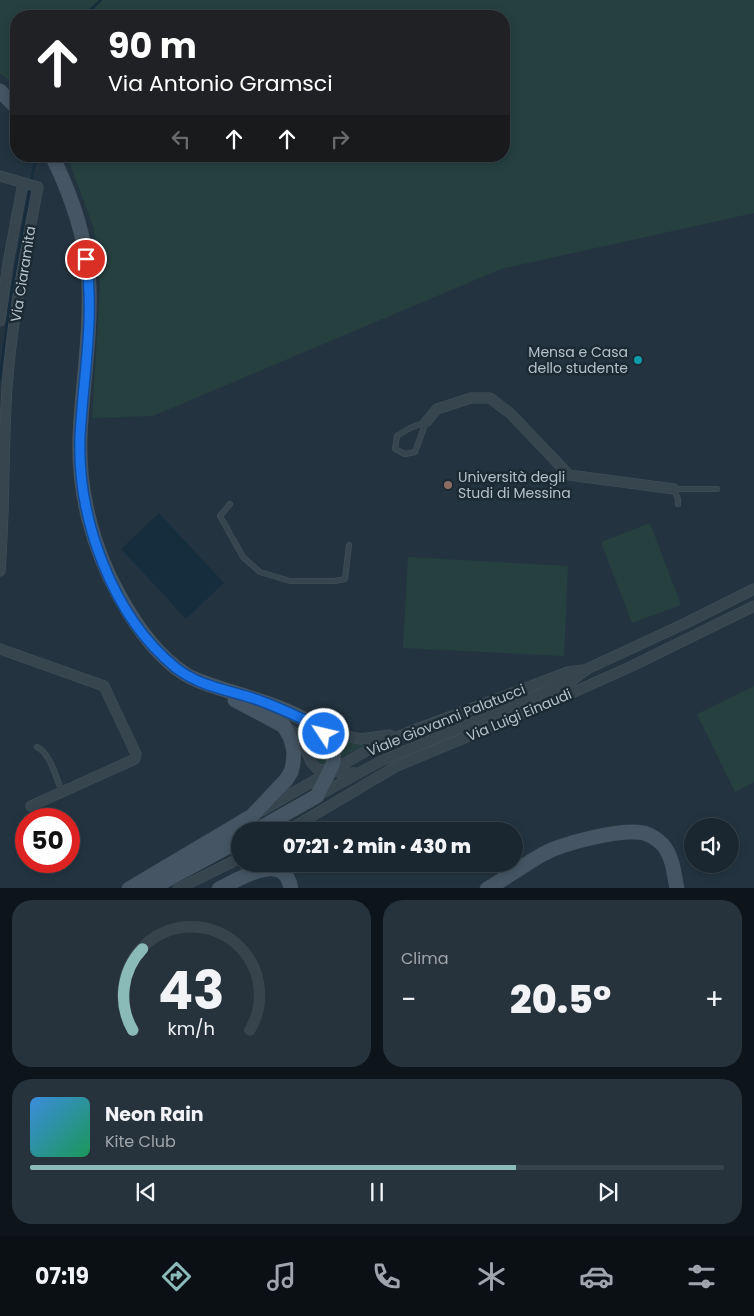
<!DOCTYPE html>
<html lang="it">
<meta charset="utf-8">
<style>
body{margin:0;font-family:Poppins,sans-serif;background:#27333c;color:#f1f3f6;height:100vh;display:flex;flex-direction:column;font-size:19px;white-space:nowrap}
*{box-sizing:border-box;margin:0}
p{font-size:16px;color:#9fa5ab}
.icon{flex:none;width:28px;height:28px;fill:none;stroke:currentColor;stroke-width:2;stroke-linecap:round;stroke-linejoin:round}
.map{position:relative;height:888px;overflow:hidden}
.sheet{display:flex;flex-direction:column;gap:12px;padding:12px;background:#0e151a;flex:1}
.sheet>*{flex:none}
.banner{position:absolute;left:10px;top:10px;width:500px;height:152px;border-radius:20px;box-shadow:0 2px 8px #0003,0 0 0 1px #38444c;background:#202124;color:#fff;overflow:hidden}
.controls{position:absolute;left:684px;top:818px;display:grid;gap:10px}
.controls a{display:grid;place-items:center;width:55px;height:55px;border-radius:50%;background:#1a2730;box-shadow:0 2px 8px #0003,0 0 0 1px #38444c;font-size:25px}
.speed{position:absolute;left:15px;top:808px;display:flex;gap:10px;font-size:25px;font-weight:700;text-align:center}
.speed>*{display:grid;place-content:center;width:65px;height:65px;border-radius:50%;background:#1a2730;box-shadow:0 2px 8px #0003,0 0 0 1px #38444c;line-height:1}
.speed .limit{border:8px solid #d22;background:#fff;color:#111}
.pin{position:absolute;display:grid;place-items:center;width:42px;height:42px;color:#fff;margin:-21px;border:2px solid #fff;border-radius:50%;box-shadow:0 1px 5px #0007}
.me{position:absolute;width:55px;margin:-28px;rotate:305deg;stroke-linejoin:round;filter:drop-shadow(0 0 4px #0008)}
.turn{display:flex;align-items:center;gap:18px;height:105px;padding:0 15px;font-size:22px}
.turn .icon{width:65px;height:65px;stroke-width:2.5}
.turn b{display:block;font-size:35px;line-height:42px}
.lanes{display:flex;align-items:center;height:48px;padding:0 15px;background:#0003;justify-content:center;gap:25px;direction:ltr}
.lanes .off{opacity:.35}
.big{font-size:38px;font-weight:800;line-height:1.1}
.sheet .tile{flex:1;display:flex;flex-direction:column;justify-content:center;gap:8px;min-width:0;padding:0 18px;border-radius:20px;background:#27333c}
.sheet .dial{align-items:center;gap:0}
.dial svg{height:130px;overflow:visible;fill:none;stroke:#38444c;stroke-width:7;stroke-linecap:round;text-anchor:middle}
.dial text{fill:#f1f3f6;stroke:none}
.song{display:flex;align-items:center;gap:15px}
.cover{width:60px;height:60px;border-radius:8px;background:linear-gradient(135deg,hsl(210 70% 55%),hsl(150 70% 35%))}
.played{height:5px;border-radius:2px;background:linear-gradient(90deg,#8bbbb9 70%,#38444c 70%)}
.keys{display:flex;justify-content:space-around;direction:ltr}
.heat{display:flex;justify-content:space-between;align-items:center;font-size:28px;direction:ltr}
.sheet .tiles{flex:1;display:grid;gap:12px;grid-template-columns:1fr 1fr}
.tile:last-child{grid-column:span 2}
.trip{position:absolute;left:231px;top:822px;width:292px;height:50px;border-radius:25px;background:#1a2730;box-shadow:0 2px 8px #0003,0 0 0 1px #38444c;font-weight:800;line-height:50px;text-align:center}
.tabs{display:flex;height:80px;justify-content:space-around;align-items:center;background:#0a1013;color:#9fa5ab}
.tabs .icon{width:35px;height:35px}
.tabs .on{color:#8bbbb9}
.tabs b{font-size:22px;color:#f1f3f6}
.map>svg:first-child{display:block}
.green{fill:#25403f}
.water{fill:#162d3e}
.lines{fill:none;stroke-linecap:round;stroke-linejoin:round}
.stream{stroke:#162d3e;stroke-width:2.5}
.lane-casing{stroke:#44515b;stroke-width:6}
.street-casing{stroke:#44515b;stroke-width:11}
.secondary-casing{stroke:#44515b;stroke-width:15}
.lane{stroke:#37454f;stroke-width:5}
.street{stroke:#37454f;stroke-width:10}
.secondary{stroke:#455563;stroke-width:14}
.route-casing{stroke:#114b97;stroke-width:12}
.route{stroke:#1a73e8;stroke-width:9}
.culture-dot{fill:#0f9aa8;stroke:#1c2a34;stroke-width:2}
.education-dot{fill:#8d6e63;stroke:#1c2a34;stroke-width:2}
.labels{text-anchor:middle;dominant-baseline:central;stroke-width:5;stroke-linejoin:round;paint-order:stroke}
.street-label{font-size:14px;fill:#b4c0ca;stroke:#1c2a34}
.poi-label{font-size:14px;fill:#b4c0ca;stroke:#1c2a34;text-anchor:end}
</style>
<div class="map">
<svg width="754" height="889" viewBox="0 0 754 889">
<rect width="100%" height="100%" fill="#233440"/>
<!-- green -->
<g class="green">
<polygon points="0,0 754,0 754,213 501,269 153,416 92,418 100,285 94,229 67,156 504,156 504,16 16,16 16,87 0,73"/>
<polygon points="650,523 681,605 632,623 601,542"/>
<polygon points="408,557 568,566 564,656 403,648"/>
<polygon points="754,686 754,782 735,792 697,714"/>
<path d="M292,724L315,735L326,746L327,766C313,764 313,749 307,739C303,733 297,728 292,724Z"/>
<polygon points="333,737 353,743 366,745 339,758 337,745"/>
</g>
<!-- water -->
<polygon class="water" points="159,513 224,583 186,619 121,549"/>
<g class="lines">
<!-- stream -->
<g class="stream">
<polyline points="84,16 101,0"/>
<polyline points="31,182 36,156"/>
<polyline points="0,378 9,307 30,187"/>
</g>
<!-- lane casing -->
<g class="lane-casing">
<g id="lane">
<polygon points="426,422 415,452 405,454 395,449 397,436 410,428"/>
<polyline points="230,504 220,516 243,557 260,572 290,581 335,581 345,579 349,545"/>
<polyline points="678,504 678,499 674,489 717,489"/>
<path d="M37,747C51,754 56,778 62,792"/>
</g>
</g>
<!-- street casing -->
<g class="street-casing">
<g id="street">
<path d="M0,176L38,187C25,254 12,320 7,387C3,448 5,510 0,571"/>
<polyline points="0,321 8,263 23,183"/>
<polyline points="426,422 437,409 471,398 490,398 510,413 569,475 674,489"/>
<polyline points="0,649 104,686 136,754 135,759 31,806"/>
<polyline points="315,724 346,736 360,739 390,735"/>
<polyline points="285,726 301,738 311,762 317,769 345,773 356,773"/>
<polyline points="317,796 381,761 571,681 587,669 686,623 754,589"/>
<polyline points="261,811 373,747 409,732 568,672 583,670"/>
<polyline points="287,831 395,767 574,692 632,666 754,606"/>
<polyline points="178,889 240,858"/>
</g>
</g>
<!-- secondary casing -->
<g class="secondary-casing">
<g id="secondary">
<polyline points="0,91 16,107"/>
<path d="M52,156C72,196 87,242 89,286C91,337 82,387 80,437C78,493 93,549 120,597C136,626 157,656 185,674C219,696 343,708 333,764L317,796L255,831"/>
<polyline points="129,889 252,816 286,780 291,772 293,764 294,752 291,739 284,726 235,700"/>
<polyline points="150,889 240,840"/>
<path d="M219,889C239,879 285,849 291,889"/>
<path d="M487,889C506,878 524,865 543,854C564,843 621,828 644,833C651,835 658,840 663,845C673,857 674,874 677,889"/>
</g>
</g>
<!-- lane -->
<use href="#lane" class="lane"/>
<!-- street -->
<use href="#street" class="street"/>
<!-- secondary -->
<use href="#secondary" class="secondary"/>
</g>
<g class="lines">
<!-- route casing -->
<g class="route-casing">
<path id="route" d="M86,259C95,318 83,378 80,437C77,518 112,616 176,668C197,684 218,688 242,695C259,699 276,707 292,714C298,717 306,720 312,724C316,726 320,730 324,734"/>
</g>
<!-- route -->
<use href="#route" class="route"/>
</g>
<!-- markers -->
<circle class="culture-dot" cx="638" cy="360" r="5"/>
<circle class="education-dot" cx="448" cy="485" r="5"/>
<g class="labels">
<!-- street labels -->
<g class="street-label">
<text transform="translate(23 274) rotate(-81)">Via Ciaramita</text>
<text transform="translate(519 715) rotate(-23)">Via Luigi Einaudi</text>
<text transform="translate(446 720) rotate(-22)">Viale Giovanni Palatucci</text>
</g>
<!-- poi labels -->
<g class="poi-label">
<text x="628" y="352">Mensa e Casa<tspan x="628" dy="16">dello studente</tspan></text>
<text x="458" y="477" text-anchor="start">Università degli<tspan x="458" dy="16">Studi di Messina</tspan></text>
</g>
</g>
</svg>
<div class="controls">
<a><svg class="icon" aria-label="sound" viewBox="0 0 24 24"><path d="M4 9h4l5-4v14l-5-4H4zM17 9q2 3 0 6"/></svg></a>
</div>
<div class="speed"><div class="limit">50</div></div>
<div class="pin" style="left:86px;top:259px;background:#d93025"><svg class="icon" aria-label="arrive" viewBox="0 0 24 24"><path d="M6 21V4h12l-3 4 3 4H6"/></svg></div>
<svg class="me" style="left:324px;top:734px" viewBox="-20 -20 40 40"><circle r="17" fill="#1a73e8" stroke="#fff" stroke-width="3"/><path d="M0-11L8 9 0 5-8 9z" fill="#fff"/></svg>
<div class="trip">07:21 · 2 min · 430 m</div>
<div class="banner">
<div class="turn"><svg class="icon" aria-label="ahead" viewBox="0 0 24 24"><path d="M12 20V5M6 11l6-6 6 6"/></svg><div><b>90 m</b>Via Antonio Gramsci</div></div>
<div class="lanes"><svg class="icon off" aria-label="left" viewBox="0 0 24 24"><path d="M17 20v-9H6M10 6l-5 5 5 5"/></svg><svg class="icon" aria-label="ahead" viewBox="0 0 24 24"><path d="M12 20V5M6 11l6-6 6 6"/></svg><svg class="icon" aria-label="ahead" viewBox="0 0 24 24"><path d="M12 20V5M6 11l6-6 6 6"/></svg><svg class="icon off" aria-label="right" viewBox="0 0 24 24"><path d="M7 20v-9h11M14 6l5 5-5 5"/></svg></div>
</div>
</div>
<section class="sheet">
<div class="tiles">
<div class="tile dial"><svg viewBox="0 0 100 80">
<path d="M14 69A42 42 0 1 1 86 69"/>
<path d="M14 69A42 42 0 0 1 20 19" stroke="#8bbbb9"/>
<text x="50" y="56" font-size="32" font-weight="700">43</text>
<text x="50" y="72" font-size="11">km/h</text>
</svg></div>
<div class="tile"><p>Clima</p>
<div class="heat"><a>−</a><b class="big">20.5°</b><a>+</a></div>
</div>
<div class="tile">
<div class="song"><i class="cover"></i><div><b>Neon Rain</b><p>Kite Club</p></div></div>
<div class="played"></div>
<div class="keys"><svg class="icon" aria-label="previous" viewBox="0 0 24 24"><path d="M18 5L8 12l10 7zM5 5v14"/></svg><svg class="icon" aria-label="pause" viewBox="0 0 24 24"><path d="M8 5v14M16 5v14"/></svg><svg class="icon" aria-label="next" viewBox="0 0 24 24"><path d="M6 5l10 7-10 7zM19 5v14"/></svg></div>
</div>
</div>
</section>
<nav class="tabs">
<b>07:19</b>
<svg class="icon on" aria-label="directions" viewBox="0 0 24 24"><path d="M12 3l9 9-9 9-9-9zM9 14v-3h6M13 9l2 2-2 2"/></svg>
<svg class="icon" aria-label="music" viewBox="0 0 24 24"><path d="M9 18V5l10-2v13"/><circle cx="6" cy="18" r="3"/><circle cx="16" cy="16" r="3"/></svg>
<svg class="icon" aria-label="phone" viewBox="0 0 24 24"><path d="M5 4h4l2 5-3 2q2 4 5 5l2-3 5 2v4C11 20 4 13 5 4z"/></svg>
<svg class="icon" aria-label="climate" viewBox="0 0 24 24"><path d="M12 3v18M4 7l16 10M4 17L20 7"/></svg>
<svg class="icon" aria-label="car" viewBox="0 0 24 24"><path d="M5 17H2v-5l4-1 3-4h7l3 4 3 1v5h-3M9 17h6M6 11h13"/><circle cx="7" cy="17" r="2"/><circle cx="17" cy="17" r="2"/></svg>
<svg class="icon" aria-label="filters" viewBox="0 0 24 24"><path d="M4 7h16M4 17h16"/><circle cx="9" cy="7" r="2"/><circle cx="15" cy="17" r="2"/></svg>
</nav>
